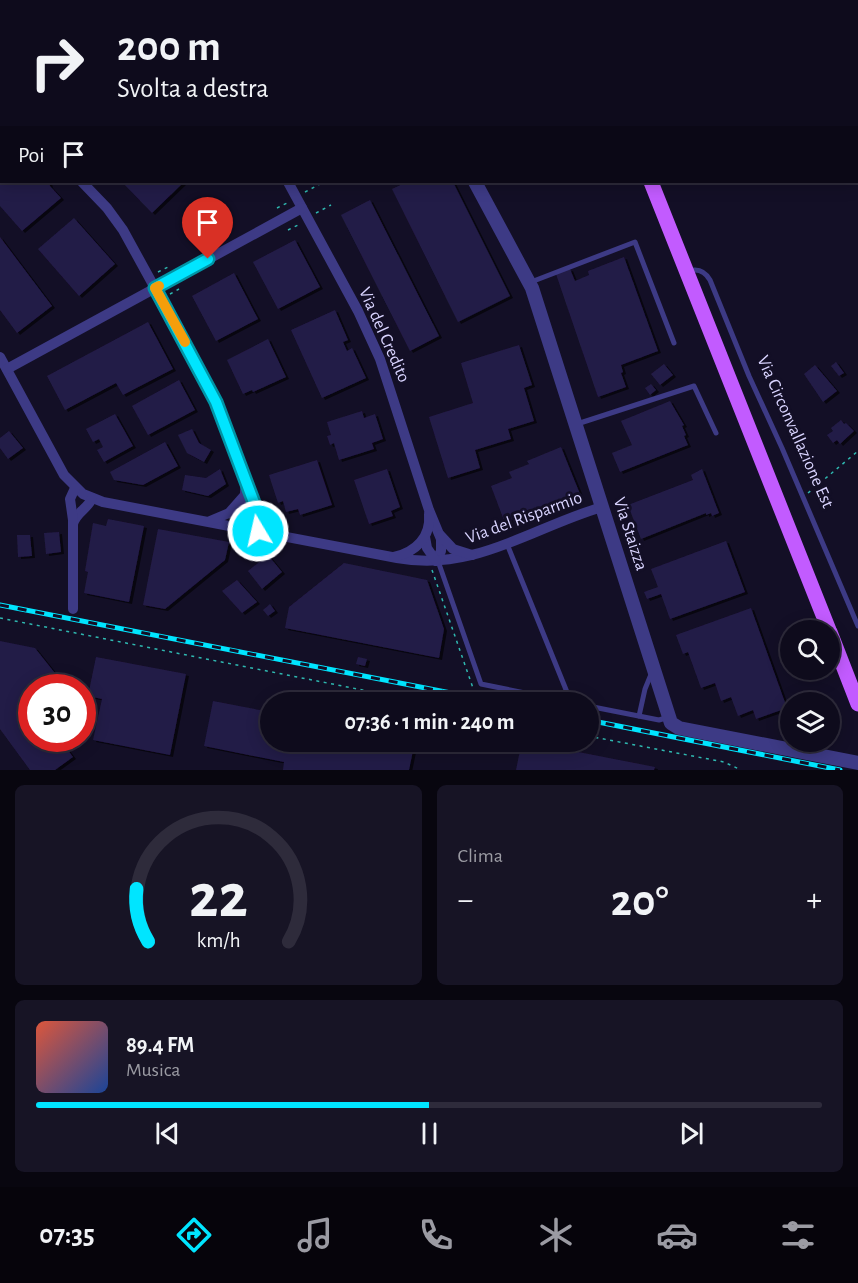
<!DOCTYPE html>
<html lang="it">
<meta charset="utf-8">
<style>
body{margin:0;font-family:"Alegreya Sans",sans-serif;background:#171425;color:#f1f3f6;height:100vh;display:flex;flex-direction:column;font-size:22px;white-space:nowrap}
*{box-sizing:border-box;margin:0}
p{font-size:20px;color:#9b9ba3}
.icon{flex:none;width:33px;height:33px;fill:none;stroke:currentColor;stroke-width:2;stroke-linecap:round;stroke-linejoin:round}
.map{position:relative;height:770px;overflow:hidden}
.sheet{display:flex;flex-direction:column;gap:15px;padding:15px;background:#08060f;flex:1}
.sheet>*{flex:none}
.hud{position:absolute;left:0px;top:0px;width:858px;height:183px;box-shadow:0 3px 15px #0003,0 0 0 2px #2e2b3b;background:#0e0b1c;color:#f1f3f6;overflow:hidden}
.controls{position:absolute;left:780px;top:620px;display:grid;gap:12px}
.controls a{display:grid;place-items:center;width:60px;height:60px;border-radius:50%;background:#0e0b1c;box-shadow:0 3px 15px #0003,0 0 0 2px #2e2b3b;font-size:30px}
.speed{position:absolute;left:18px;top:674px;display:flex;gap:12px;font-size:30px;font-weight:700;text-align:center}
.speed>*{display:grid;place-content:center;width:78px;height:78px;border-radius:50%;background:#0e0b1c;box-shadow:0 3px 15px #0003,0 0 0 2px #2e2b3b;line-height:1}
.speed .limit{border:9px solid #d22;background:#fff;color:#111}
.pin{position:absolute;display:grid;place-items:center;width:51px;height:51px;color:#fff;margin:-62px -26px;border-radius:50% 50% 50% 0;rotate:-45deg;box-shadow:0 0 6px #0007}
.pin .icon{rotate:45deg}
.me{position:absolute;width:66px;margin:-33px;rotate:351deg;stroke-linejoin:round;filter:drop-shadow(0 0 4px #0008)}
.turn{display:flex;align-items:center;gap:21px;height:126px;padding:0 18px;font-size:27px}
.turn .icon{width:78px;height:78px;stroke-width:2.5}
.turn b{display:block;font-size:42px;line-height:51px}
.then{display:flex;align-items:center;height:57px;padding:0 18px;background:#0003;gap:12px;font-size:22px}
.big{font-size:45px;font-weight:700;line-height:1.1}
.sheet .tile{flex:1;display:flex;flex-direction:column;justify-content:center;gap:9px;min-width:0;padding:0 21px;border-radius:9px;background:#171425}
.sheet .dial{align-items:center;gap:0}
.dial svg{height:156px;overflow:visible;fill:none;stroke:#2e2b3b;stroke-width:7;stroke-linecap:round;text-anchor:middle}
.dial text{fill:#f1f3f6;stroke:none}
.song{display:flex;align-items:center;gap:18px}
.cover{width:72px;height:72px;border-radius:9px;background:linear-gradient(135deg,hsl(10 70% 55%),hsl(220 70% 35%))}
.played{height:6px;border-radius:3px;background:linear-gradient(90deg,#00e5ff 50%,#2e2b3b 50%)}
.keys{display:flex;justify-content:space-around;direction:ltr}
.heat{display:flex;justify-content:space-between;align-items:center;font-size:33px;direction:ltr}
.sheet .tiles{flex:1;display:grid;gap:15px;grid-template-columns:1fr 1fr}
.tile:last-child{grid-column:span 2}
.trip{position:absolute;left:260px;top:692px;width:339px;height:60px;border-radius:30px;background:#0e0b1c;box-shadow:0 3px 15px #0003,0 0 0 2px #2e2b3b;font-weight:700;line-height:60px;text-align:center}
.tabs{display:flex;height:96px;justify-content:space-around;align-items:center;background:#06040b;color:#9b9ba3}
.tabs .icon{width:42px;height:42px}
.tabs .selected{color:#00e5ff}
.tabs b{font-size:27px;color:#f1f3f6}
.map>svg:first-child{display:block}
.building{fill:#241b47;filter:url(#shadow)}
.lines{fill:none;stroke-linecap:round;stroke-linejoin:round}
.path{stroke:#2fb8b0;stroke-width:1.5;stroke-dasharray:3 4.5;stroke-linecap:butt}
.service{stroke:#3d3a85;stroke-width:5}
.minor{stroke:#3d3a85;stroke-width:10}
.tertiary{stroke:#3d3a85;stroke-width:14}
.primary{stroke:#c25bff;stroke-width:15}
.rail-casing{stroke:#00e5ff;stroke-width:5}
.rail{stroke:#130f26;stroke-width:3;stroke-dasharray:9;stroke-linecap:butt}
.route-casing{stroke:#0095a6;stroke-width:15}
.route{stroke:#00e5ff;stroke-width:10}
.slow{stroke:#f59e0b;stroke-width:10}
.labels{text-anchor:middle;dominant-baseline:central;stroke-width:6;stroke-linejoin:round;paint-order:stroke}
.street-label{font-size:18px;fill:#d9d4ff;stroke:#130f26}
</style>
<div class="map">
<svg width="858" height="770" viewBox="0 0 858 770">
<defs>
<filter id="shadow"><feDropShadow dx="3" dy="2" stdDeviation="0" flood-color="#0009"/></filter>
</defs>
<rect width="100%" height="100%" fill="#130f26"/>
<!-- building -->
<g class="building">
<polygon points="0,182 49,182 50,186 61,198 22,231 0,206"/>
<polygon points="122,182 184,182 152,213"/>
<polygon points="407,182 453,182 510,296 458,322 392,189"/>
<polygon points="370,200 439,336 410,351 341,215"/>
<polygon points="74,218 115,264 79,296 38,249"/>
<polygon points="0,237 52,306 17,333 0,310"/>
<polygon points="295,240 320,287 278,309 253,262"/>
<polygon points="624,257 658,351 621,365 623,372 621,373 626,387 598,397 556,274 570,269 575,281 589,275 588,271"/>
<polygon points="234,273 258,319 216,341 192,296"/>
<polygon points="335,310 348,340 343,342 347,351 352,348 366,378 322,398 291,330"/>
<polygon points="148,322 173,369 123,395 116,383 65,410 47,376"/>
<polygon points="268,339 286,377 253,392 252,390 243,394 227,360"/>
<polygon points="519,345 532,385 524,388 534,421 508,429 511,439 475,450 480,468 448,478 429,417 473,403 461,363"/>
<polygon points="836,362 844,373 839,376 831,366"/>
<polygon points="664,364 673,375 660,385 651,374"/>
<polygon points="815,365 837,391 823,402 804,374"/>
<polygon points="179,380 195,410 148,435 132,406"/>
<polygon points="651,384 656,390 650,395 645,388"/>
<polygon points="670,401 684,425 682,426 686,435 684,436 688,445 620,472 612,453 632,445 621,421"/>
<polygon points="362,411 364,418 375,414 383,439 372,443 374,449 339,460 334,443 330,445 327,436 331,435 327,422"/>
<polygon points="115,414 133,446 104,462 97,450 103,447 99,439 93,442 86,429"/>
<polygon points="841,420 844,424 846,423 854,431 840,444 837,440 833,443 827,435 833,431 831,428"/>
<polygon points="192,429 199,443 211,450 204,462 187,453 178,435"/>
<polygon points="9,431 23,448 8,459 0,448 0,438"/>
<polygon points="165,442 178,466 143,485 114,480 110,472"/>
<polygon points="561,447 580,494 505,523 491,486 512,478 509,472 529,464 527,461"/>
<polygon points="317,460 332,505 300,515 298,509 286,512 283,501 278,503 269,475"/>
<polygon points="220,469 226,484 208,496 182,490 185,475 206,478"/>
<polygon points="387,469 400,507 391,511 393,516 369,524 354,480"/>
<polygon points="702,469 719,513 712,516 711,513 706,515 706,513 641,539 628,505 693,480 691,475"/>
<polygon points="108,519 144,526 129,602 84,593 88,572 85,571 93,523 106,526"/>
<polygon points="158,529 229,542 225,560 165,609 143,605"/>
<polygon points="59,532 61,552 46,554 44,533"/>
<polygon points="17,535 30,535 32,556 18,557"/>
<polygon points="726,541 745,592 670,619 661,594 647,599 644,592 658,587 651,569"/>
<polygon points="268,555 282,572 262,589 248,571"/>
<polygon points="344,563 427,580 444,629 439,658 285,628 289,607"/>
<polygon points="237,580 257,602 242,613 222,591"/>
<polygon points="270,604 275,611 268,616 263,610"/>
<polygon points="751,608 787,708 756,719 753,710 738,716 731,697 721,701 715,683 701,688 688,652 683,654 676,635"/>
<polygon points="0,641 35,648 66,687 32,687 32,738 59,738 73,757 55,770 30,770 0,729"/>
<polygon points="96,657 186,674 170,755 93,740 102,699 88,696"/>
<polygon points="358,657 367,659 365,666 356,664"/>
<polygon points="298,696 322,701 322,702 297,702"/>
<polygon points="213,701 270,712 270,741 415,741 409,770 283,770 284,762 204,746"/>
<polygon points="522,741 655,767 654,770 516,770"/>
</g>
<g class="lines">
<!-- path -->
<g class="path">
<polyline points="0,62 2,63"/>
<polyline points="305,192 320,184"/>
<polyline points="277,208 287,203"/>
<polyline points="316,213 331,205"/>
<polyline points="288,230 298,225"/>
<polyline points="158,272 168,267"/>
<polyline points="170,294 179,289"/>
<polyline points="808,493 858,451"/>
<polyline points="432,570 474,691 529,702"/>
<polyline points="0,618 423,702"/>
<polyline points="588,736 724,762 741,770"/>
</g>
<!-- service -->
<g class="service">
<polyline points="108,0 109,2"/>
<polyline points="398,0 399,2"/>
<polyline points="24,2 25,0"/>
<polyline points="83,2 85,0"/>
<polyline points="450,2 451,0"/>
<polyline points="0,36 2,34"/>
<polyline points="0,74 2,75"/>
<path d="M688,271C698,268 705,271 710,280L749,376L782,448L858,626"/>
<polyline points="531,282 635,242 674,343"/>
<polyline points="577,424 694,386 716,433"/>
<polyline points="507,544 571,702"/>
<polyline points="438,561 481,684 570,702"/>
<polyline points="588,706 659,720 669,717"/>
<polyline points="639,716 645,689 652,672"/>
</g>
<!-- minor -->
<g class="minor">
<polyline points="135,0 137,2"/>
<polyline points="0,100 2,101"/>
<polyline points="82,182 107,208 123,230 195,361 223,419 255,506 259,519 258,531"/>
<polyline points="288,182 358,311 380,359 429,510 441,539 441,551 436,561"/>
<path d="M0,357L64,475L83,494L103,502L397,558C475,572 531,528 602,507"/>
<polyline points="7,369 302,208"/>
<path d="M245,484C247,504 237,509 251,530"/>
<polyline points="210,521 229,513 244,496"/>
<path d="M73,524C76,512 88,509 92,498"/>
<polyline points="440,535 453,549 472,555"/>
<polyline points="425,537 427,548 436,561"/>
<path d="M394,557C416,552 431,537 429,514"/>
<polyline points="73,609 73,520 70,499 75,488"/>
</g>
<!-- tertiary -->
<g class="tertiary">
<polyline points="370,0 371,2"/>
<polyline points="475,182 532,288 671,723 679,728 858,763"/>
</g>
<!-- primary -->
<g class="primary">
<polyline points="580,0 580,2"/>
<polyline points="651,182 829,630"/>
<polyline points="830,632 858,704"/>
</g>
<!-- rail casing -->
<g class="rail-casing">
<g id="rail">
<polyline points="0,605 497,702"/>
<polyline points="588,720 840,770"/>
</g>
</g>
<!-- rail -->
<use href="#rail" class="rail"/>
</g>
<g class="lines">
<!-- route casing -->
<g class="route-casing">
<polyline id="route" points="208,259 155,288 216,402 256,508 258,531"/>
</g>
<!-- route -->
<use href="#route" class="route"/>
<!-- slow -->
<polyline class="slow" points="159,286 155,288 185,342"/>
</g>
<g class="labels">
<!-- street labels -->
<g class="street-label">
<text transform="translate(384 335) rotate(66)">Via del Credito</text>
<text transform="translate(795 432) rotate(66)">Via Circonvallazione Est</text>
<text transform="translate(524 518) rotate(-20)">Via del Risparmio</text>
<text transform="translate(630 534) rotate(72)">Via Staizza</text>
</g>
</g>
</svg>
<div class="controls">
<a><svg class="icon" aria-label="search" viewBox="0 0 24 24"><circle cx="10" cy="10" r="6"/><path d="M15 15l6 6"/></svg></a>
<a><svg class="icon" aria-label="layers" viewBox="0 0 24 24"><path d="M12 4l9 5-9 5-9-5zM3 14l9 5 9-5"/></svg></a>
</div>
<div class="speed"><div class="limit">30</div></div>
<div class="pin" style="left:208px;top:259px;background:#d93025"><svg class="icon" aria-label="arrive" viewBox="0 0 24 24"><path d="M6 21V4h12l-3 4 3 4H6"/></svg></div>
<svg class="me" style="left:258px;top:531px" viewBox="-20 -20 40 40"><circle r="17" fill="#00e5ff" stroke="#fff" stroke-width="3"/><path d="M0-11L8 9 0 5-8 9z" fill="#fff"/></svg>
<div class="trip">07:36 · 1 min · 240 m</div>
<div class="hud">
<div class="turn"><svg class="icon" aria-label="right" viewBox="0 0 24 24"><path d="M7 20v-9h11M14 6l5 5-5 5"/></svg><div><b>200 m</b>Svolta a destra</div></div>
<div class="then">Poi<svg class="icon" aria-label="arrive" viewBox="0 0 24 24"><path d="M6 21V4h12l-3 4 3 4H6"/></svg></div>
</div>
</div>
<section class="sheet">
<div class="tiles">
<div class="tile dial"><svg viewBox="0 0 100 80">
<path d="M14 69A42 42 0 1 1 86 69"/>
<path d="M14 69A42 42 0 0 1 8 42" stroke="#00e5ff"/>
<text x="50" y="56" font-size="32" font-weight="700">22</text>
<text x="50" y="72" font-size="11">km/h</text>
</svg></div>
<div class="tile"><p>Clima</p>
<div class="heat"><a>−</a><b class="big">20°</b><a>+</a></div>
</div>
<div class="tile">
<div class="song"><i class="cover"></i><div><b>89.4 FM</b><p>Musica</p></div></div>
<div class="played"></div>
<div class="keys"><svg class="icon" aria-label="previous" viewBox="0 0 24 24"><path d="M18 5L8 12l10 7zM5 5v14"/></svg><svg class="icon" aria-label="pause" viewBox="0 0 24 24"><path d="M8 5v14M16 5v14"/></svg><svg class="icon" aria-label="next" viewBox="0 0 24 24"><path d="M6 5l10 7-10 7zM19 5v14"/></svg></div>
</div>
</div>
</section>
<nav class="tabs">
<b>07:35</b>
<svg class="icon selected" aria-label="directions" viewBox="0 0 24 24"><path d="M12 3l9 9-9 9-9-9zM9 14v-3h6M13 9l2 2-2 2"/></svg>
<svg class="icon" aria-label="music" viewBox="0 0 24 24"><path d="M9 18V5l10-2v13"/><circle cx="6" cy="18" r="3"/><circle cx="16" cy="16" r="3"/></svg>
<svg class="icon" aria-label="phone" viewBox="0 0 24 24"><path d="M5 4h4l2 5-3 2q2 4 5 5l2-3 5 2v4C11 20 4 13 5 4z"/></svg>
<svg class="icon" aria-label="climate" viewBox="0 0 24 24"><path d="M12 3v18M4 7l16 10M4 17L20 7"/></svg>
<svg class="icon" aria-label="car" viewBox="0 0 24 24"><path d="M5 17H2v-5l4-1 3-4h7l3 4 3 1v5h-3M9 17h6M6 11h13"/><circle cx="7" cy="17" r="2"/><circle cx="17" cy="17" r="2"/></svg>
<svg class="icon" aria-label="filters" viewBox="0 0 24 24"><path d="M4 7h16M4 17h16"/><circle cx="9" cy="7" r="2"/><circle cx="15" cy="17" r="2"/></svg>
</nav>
